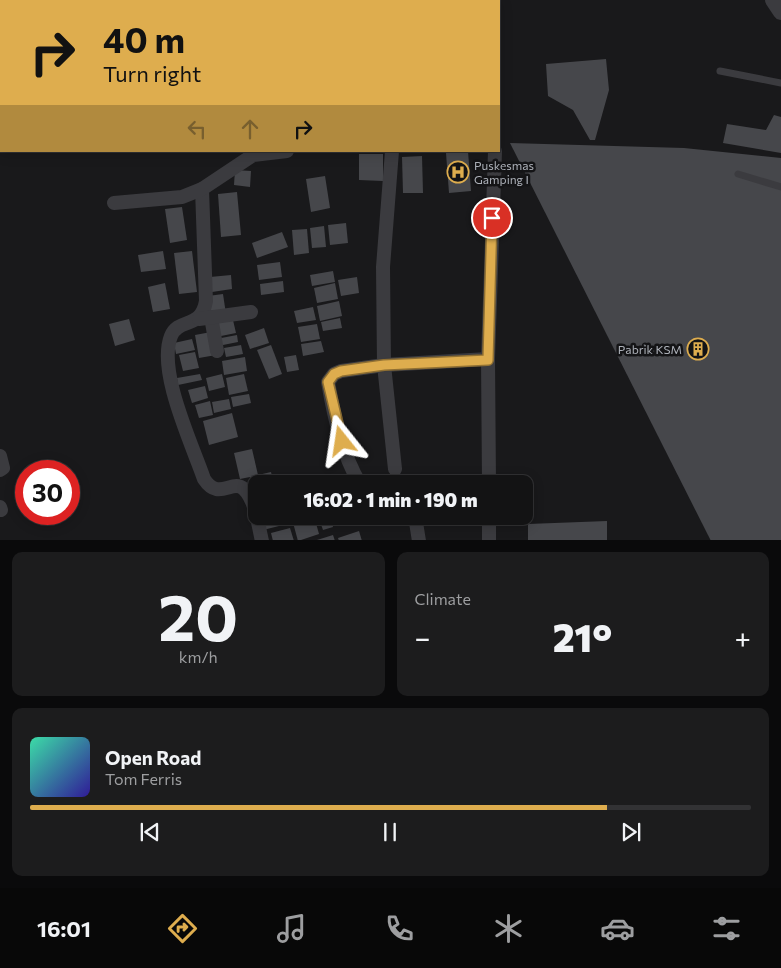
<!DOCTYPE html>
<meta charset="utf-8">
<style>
body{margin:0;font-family:Commissioner,sans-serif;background:#1c1c1d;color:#f1f3f6;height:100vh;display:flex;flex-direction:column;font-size:19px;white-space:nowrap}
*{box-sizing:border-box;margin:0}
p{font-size:16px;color:#9d9ea0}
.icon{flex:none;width:28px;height:28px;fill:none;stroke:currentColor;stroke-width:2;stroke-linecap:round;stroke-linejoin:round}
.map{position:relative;height:540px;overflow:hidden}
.details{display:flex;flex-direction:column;gap:12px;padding:12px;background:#0a0a0b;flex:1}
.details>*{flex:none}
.banner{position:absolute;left:0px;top:0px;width:500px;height:152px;box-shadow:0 2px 12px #0003,0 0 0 1px #323234;background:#dead4e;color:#111;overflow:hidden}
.speed{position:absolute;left:15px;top:460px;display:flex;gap:10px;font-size:25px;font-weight:700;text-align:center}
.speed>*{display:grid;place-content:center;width:65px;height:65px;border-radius:50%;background:#131314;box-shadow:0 2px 12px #0003,0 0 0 1px #323234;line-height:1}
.speed .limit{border:8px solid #d22;background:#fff;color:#111}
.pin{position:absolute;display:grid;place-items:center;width:42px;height:42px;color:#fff;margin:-21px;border:2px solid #fff;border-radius:50%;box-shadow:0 1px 5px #0007}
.me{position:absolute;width:55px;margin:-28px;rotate:345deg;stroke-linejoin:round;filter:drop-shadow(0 0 4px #0008)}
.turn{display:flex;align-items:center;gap:18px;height:105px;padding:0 20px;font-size:22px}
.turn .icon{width:65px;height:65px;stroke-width:2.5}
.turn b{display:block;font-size:35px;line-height:42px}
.lanes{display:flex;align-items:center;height:48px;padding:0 20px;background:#0003;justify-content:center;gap:25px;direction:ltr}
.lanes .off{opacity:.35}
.big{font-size:38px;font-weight:800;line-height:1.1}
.details .card{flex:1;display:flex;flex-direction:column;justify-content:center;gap:8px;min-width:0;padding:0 18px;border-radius:10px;background:#1c1c1d}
.details .dial{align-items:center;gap:0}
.dial b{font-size:65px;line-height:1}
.song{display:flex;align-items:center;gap:15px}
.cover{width:60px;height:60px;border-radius:8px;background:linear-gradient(135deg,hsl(160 70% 55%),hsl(250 70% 35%))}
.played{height:5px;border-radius:2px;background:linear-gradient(90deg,#dead4e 80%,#323234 80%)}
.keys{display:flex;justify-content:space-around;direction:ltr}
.heat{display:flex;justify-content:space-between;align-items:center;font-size:28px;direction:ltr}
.details .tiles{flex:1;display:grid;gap:12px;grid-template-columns:1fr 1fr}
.card:last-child{grid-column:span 2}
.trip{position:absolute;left:248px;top:475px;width:285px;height:50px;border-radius:10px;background:#131314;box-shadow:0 2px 12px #0003,0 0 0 1px #323234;font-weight:800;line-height:50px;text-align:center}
.tab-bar{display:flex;height:80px;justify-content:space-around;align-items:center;background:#080808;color:#9d9ea0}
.tab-bar .icon{width:35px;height:35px}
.tab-bar .current{color:#dead4e}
.tab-bar b{font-size:22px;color:#f1f3f6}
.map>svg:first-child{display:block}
.building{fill:#46474b}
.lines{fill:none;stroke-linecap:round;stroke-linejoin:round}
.service{stroke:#3b3b3f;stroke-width:7}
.minor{stroke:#3b3b3f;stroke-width:14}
.tertiary{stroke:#3b3b3f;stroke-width:16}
.route-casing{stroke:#907033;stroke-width:12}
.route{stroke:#dead4e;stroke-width:9}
.labels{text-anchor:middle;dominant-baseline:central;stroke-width:5;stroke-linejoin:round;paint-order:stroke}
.poi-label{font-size:12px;fill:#adb1b9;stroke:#141416;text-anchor:start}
</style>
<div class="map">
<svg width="781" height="541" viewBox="0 0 781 541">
<rect width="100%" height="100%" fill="#19191b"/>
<!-- building -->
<g class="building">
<polygon points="606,59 609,90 595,140 590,140 573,110 548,96 546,64"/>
<polygon points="774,115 781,117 781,153 723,143 727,124 766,130"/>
<polygon points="510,143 684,148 781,158 781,541 711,541"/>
<polygon points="468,151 471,191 449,193 446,153"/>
<polygon points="359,154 383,154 383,181 359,180"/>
<polygon points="422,156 423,193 403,193 402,157"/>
<polygon points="235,170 251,171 250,187 234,185"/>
<polygon points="325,176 330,208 311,212 306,179"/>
<polygon points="237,192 241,235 221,237 218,194"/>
<polygon points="182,207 187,240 170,243 165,209"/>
<polygon points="346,223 348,243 330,245 328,225"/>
<polygon points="324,226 326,247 312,248 310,228"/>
<polygon points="307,229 309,253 294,255 292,230"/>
<polygon points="282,232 288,247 257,258 252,243"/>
<polygon points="163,251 166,269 141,272 138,255"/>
<polygon points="192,251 197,292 179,294 174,253"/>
<polygon points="280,262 282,277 259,280 257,265"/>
<polygon points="333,271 335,282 312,286 310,275"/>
<polygon points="231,275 232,289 212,292 210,277"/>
<polygon points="357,277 359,293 341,296 338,280"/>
<polygon points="283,281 284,292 261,295 260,284"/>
<polygon points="165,283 170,309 153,312 148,287"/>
<polygon points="335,283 338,299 317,303 314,288"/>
<polygon points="223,294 226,314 210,316 208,296"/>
<polygon points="339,301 342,316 320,321 317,306"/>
<polygon points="313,307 316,320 297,323 294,311"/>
<polygon points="340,318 342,328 323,331 321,322"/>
<polygon points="129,319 135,340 115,346 109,324"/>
<polygon points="233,320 236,333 216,337 214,324"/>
<polygon points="317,324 320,339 301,342 298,327"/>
<polygon points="264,328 269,343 250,349 245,335"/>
<polygon points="211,332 216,355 199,358 195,335"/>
<polygon points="237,335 238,342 218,346 216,339"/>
<polygon points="192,339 195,350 176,354 174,343"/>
<polygon points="321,341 324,352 303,356 301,344"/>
<polygon points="241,345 243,354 226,357 224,348"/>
<polygon points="271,345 282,374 269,379 257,350"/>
<polygon points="195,352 199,368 183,371 179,355"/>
<polygon points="296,355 299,370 287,372 284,357"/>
<polygon points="245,357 247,371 224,375 222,361"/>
<polygon points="200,374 202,380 178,385 177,378"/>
<polygon points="222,374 225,387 209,391 206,378"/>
<polygon points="244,374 248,391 229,395 226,378"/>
<polygon points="205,386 208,398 192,403 188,390"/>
<polygon points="249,394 251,403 233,407 231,397"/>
<polygon points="229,399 231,409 214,413 212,402"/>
<polygon points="210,401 213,415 199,418 195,405"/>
<polygon points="232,413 238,437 209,445 203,421"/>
<polygon points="252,449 258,475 271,472 274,484 256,484 256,497 250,477 240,479 234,453"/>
<polygon points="270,516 285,516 287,524 263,530 260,519"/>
<polygon points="300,516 314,516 319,534 298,541 292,519"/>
<polygon points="318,516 330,516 333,527 323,530"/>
<polygon points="607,521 607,541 528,541 528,524"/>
<polygon points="290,528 294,541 273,541 271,533"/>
<polygon points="359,531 362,541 339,541 338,538"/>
<polygon points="333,535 335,541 317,541 317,540"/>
</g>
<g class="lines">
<!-- service -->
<g class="service">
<polyline points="720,71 781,83"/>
<polyline points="738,174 781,187"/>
</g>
<!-- minor -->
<g class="minor">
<polyline points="335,0 336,1"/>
<polyline points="474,0 475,1"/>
<polyline points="392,151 383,267 384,365 395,469"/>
<path d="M202,189L206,301C201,330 179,317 171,336C157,371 192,444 204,479C219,502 232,478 244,489C256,501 258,525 262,541"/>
<polyline points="114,203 182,197 202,189 253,155 287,151"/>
<polyline points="211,317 217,351"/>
<polyline points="199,319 251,312"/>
<polyline points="0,456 3,468 0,470"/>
<path d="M360,484C342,454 334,416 328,382L334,374L341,371L384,365L488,359"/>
<polyline points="489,484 488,359 495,151"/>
<polyline points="0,507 1,510"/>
<polyline points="415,516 419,541"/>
<polyline points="489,516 489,541"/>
</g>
<!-- tertiary -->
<polyline class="tertiary" points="773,0 781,12"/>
</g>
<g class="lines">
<!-- route casing -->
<g class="route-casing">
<polyline id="route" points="342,441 328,382 334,374 341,371 384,365 488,360 492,218"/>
</g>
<!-- route -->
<use href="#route" class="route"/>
</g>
<!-- icons -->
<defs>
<g id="hospital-ring" transform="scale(1.125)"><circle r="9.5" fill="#141416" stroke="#dead4e" stroke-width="1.5"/><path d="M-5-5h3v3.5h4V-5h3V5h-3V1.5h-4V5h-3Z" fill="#dead4e"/></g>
<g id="building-ring" transform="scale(1.125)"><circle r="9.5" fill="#141416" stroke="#dead4e" stroke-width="1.5"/><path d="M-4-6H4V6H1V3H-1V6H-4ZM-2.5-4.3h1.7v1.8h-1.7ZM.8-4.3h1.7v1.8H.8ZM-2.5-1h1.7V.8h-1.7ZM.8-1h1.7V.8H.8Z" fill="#dead4e"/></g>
</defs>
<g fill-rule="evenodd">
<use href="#hospital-ring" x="458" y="172"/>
<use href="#building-ring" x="698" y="349"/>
</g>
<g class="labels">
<!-- poi labels -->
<g class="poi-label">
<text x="474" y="165">Puskesmas<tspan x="474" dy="14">Gamping I</tspan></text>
<text x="682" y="349" text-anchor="end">Pabrik KSM</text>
</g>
</g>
</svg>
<div class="speed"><div class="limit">30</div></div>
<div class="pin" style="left:492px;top:218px;background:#d93025"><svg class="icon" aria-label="arrive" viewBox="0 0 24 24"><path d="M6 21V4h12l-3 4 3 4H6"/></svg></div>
<svg class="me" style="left:342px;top:441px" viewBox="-20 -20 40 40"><path d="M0-17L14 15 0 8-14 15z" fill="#dead4e" stroke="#fff" stroke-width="4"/></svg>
<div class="trip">16:02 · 1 min · 190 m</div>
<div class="banner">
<div class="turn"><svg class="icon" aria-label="right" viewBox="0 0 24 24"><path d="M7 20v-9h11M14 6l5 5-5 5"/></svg><div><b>40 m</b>Turn right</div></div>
<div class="lanes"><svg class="icon off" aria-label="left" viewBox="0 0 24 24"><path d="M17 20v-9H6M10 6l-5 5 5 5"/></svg><svg class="icon off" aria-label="ahead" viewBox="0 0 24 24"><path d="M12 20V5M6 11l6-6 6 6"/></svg><svg class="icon" aria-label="right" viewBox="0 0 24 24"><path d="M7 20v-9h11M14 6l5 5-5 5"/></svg></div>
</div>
</div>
<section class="details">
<div class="tiles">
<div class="card dial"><b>20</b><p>km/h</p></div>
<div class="card"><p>Climate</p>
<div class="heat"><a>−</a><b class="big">21°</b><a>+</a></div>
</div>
<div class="card">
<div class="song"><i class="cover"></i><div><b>Open Road</b><p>Tom Ferris</p></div></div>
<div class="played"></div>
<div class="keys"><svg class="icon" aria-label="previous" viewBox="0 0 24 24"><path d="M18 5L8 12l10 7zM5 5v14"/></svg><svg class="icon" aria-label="pause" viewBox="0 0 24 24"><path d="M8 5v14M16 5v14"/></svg><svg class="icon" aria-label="next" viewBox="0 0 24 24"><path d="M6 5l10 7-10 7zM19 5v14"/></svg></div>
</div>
</div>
</section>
<nav class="tab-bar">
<b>16:01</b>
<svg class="icon current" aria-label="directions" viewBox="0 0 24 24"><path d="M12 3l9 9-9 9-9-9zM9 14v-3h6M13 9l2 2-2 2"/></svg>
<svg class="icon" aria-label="music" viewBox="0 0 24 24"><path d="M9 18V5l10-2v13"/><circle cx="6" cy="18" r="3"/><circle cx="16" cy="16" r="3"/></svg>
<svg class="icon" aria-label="phone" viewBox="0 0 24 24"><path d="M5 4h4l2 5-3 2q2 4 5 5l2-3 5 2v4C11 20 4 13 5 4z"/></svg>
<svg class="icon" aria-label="climate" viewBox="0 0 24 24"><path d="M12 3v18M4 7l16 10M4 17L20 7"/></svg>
<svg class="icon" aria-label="car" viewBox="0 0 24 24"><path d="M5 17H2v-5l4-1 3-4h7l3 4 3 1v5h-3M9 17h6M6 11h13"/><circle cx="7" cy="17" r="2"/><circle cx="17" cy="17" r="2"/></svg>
<svg class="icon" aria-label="filters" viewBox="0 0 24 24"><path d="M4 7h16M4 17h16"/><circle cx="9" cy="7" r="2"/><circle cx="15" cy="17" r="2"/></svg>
</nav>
